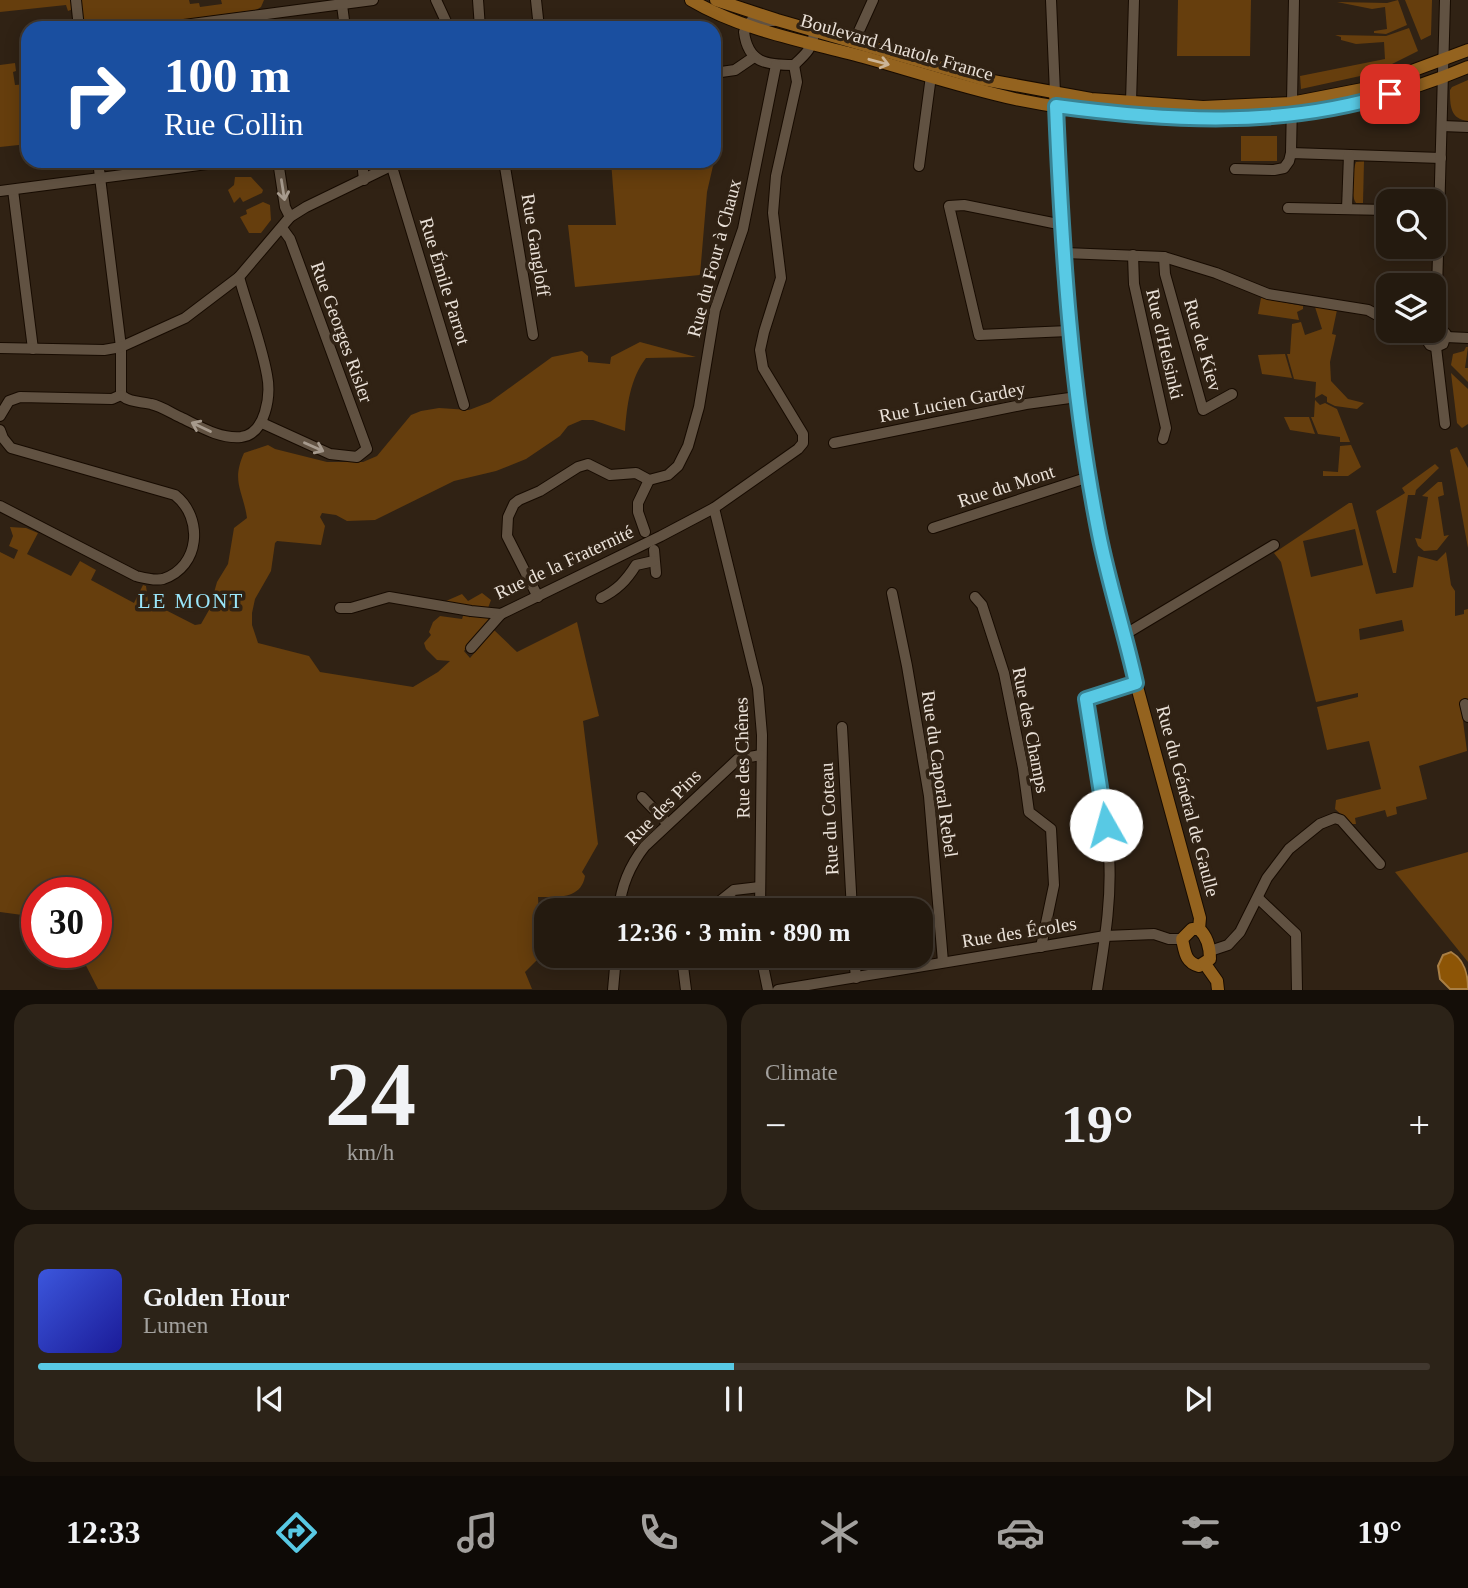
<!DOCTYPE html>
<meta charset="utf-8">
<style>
body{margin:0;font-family:"Times New Roman",serif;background:#2c2318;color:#f1f3f6;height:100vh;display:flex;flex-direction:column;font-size:26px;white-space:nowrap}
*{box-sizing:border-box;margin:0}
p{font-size:23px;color:#a3a19e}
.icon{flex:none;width:38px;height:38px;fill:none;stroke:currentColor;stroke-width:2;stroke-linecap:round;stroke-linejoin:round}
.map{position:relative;height:990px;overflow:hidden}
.panel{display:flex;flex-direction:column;gap:14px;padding:14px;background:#140e08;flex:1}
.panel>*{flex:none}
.guide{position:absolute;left:21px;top:21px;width:700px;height:147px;border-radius:21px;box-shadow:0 4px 18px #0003,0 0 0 2px #41382f;background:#1a4fa0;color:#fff;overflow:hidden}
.tools{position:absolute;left:1376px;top:189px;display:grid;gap:14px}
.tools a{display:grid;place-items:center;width:70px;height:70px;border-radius:14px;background:#241a0f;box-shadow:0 4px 18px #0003,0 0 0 2px #41382f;font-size:35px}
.speed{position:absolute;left:21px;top:877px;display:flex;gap:14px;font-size:35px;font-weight:700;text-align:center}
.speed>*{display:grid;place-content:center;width:91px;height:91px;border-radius:50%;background:#241a0f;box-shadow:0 4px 18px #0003,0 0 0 2px #41382f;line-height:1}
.speed .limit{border:10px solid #d22;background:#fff;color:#111}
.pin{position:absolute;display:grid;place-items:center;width:60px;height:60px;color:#fff;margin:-30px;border-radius:14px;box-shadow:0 4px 10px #0006}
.me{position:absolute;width:77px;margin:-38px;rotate:353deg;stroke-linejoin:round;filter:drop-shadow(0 0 5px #0008)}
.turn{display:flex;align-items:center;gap:24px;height:147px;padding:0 28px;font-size:32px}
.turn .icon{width:91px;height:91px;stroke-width:2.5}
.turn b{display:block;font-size:49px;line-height:60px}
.big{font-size:52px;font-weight:800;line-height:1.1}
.panel .widget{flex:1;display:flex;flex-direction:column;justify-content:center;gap:10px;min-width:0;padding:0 24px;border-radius:21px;background:#2c2318}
.panel .dial{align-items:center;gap:0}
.dial b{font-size:91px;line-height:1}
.song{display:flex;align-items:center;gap:21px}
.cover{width:84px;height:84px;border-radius:10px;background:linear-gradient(135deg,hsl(230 70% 55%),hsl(240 70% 35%))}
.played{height:7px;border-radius:4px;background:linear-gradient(90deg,#58c9e4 50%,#41382f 50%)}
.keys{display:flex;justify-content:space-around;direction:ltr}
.heat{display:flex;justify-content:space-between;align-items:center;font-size:38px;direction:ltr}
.panel .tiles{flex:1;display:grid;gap:14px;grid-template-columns:1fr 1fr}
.widget:last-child{grid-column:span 2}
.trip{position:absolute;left:534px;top:898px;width:399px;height:70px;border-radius:21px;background:#241a0f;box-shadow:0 4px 18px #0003,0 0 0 2px #41382f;font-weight:800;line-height:70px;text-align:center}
.menu{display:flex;height:112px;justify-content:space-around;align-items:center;background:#0e0a06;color:#a3a19e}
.menu .icon{width:49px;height:49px}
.menu .selected{color:#58c9e4}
.menu b{font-size:32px;color:#f1f3f6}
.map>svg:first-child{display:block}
.green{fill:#663e0d;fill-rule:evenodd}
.water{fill:#8d5506;stroke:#a97f45;stroke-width:2}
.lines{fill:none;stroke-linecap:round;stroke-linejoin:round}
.minor-casing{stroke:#170b01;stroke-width:12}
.major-casing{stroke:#170b01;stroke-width:14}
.minor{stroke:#615242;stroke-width:10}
.major{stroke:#94631f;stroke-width:12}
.oneway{stroke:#ccb597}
.oneway2{stroke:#a69a8d}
.route-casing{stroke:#398394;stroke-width:18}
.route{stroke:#58c9e4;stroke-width:12}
.labels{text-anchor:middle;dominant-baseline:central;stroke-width:7;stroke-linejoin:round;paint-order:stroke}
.street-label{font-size:19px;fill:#eae1d8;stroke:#302214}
.neighbourhood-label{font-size:21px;letter-spacing:2px;fill:#9ae6fa;stroke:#302214}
</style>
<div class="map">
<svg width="1468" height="990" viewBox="0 0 1468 990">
<rect width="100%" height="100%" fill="#302214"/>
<!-- green -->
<g class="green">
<polygon points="0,0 72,0 73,9 68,11 66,5 0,12"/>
<polygon points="81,0 189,0 190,4 199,3 200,7 222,4 221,0 264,0 261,7 256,10 121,28 86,28 83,21"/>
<polygon points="1178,0 1251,0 1250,56 1177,56"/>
<polygon points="1398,0 1407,25 1386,34 1374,33 1374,31 1387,29 1385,7 1372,9 1337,2 1387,3"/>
<polygon points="1405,0 1432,0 1431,35 1421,40"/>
<polygon points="1409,28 1418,51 1374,73 1301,89 1300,76 1385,59 1384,42 1356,44 1341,40 1341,37 1335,35 1386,36"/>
<polygon points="15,63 16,71 13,72 15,85 28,84 28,144 0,147 0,65"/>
<path d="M1468,80V121C1450,119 1450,106 1450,90L1452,87Z"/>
<polygon points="714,130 721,131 707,192 700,275 575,287 568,225 616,225 611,161 714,161"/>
<rect x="1241" y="136" width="36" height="25"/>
<path d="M1364,161L1363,203H1356C1350,195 1352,172 1356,162Z"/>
<polygon points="235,177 251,177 263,190 262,193 243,202 240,197 234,203 228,190 234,185"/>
<polygon points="263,202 270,205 271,220 261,233 249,233 240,217 247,214 246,210"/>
<polygon points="1261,298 1303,306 1303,309 1297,312 1299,320 1258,314"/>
<polygon points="1315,307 1337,310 1332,334 1336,335 1330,362 1331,381 1348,399 1364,403 1357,409 1335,406 1327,402 1327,397 1322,394 1315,398 1316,382 1294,379 1287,354 1290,354 1292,324 1301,322 1305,335 1322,329"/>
<path d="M640,342L696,357L646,358C630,379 627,405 625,431L593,420H582L568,426L560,436L526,459L496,471L454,481L375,520L347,521L336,515L322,513L320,517L325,526L321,545L277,541L275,543L271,571L255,599L252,613V625L258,643L309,656L320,672L413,687L438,672L450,661L437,660L426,649L424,643L431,635L429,632L433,622L440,616L462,619L464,613L470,614L469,618L471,614L489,617V621L464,651L470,658L494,630L517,652L577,622L599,716L583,721L598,844L582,872L585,876C581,900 556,897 538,897L541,956L525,972L532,989H98L79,952H96V892H37V917L0,912V552L14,559L18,550L9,546L13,536L10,527L26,528L38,533L27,554L71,576L80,561L96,570L91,580L134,603L143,585L146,586L148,601L195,625L201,624L209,610L217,582L228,564L234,528L247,518C243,490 231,482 244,453L268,445L275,449L327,462H363L377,456L411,415L421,411L439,408L469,410L490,402L552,357L582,351L588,356V362L610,364L611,357Z"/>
<polygon points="1466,347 1468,347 1465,368 1468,368 1468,382 1451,365 1453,354 1464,351"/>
<polygon points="1285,354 1292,378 1262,374 1258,355"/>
<polygon points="1451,373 1468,389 1468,424 1462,428 1457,423"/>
<polygon points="1315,400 1320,405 1325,403 1337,409 1350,442 1340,442 1340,437 1318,434 1311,417 1314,417"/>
<polygon points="1284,417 1309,417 1315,434 1290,430"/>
<polygon points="1351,445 1361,467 1348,476 1323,476 1323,471 1338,472 1340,446"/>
<polygon points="1457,447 1468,468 1468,548 1450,450"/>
<polygon points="1435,464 1439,468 1416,490 1415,495 1408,495 1396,573 1393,573 1376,511 1405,493 1402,488"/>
<polygon points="1438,482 1442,482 1444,495 1438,497 1444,536 1449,535 1437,550 1424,551 1418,546 1415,538 1421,539 1428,497 1422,496"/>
<path d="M1349,503H1352L1376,594L1413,587L1418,556L1437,561L1446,552L1451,585L1455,591V616L1464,614V610L1468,609V703L1461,706L1467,751L1419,766L1427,799L1396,807L1397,814L1387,817L1385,810L1355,818L1356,824H1352L1335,809L1336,800L1381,789L1369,741L1327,750L1317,707L1358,697V693L1316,702L1281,562L1274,553ZM1355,529L1363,565L1311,577L1303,541ZM1402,620L1404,631L1360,640L1359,629Z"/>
<polygon points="482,593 491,600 488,608 483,610 446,601 462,594 468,601"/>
<polygon points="1468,852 1468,962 1395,872"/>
</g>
<!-- water -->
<path class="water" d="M1451,952C1465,960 1468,974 1468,989H1450L1440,979L1438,966L1443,955Z"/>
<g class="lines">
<!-- minor casing -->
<g class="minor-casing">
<g id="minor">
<polyline points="76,0 79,28"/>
<polyline points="436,0 449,28"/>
<polyline points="478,0 480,28"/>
<polyline points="536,0 539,28"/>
<polyline points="1051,0 1055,93"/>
<polyline points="342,5 345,28"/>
<path d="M774,21H751L744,32C748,63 766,65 794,65C806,54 813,48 814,31"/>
<polyline points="161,28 373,0"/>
<polyline points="854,42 873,0"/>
<polyline points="714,73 735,70 754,57"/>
<polyline points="1131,102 1134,0"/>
<polyline points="1442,126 1468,127"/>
<polyline points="1291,153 1294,0"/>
<polyline points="98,161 121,347 121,395"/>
<polyline points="278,161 285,207 290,217"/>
<polyline points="362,161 364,180"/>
<polyline points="504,161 533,335"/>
<polyline points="919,166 931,76"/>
<polyline points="392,167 464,405"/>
<polyline points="1235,169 1274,170 1284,168 1289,161 1291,153 1441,158"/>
<polyline points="13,190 33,349"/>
<polyline points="0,191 230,161"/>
<polyline points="1288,208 1388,210"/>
<polyline points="1347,209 1349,155"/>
<polyline points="1063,225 964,205 949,206 979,335 1069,331"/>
<polyline points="1065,253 1164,257 1216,273 1268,294 1368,310 1388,321"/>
<polyline points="1133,255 1134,284 1166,428 1163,439"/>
<polyline points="1164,257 1165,274 1203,410 1232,394"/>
<polyline points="1436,327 1445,0"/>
<polyline points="1411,331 1426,335"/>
<polyline points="1429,331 1426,339 1430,345 1436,347 1443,344 1446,334 1440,328 1433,327"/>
<polyline points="1446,337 1468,338"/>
<polyline points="1436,347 1445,424"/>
<polyline points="0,348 104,350 121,347 185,318 239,277 290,217 306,207 401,161"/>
<path d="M121,395C131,403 139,401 151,404C161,406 171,413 180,417C199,426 219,439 241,437C266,434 271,395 267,375C261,342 248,309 239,277"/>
<polyline points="0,416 9,401 20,397 112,399 121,395"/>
<polyline points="262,423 330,454 357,457 367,449 290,239 282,228"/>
<path d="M0,430L3,438L11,448L175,495C204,518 200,567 163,579C154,581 144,578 136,576L0,506"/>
<polyline points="834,443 1026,404 1077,397"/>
<polyline points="714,508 758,688 762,735 760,910"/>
<polyline points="933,528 1089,477"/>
<polyline points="645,532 638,512 638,503 649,480"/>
<polyline points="654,550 656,573"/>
<polyline points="892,593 907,666 929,796 943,962"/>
<polyline points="538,597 507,536 508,517 514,504 519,500 540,491 578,467 588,464 610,475 636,473 649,480 668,475 678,466 688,446 699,407 715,310 743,229 776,65"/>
<polyline points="975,597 982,605 1004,673 1023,768 1029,812 1051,829 1054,885 1041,947"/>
<path d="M601,598C617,590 626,581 636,565L654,561"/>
<polyline points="340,608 351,608 389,597 471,611 501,614 661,536 714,508 798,449 803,443 803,434 763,368 760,350 764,332 781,278 773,213 776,176 797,82 794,65"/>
<polyline points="1124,635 1274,545"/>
<polyline points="471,648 501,614"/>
<polyline points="1465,704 1468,717"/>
<polyline points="842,727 852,910"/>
<polyline points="642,797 668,824"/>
<polyline points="1258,898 1296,934 1297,990"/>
<path d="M619,910C621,885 630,865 645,846L738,759L761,755"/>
<polyline points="709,910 734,890 760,887"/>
<polyline points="1210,951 1228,945 1240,932 1267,878 1289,849 1320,824 1335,818 1341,820 1380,864"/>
<polyline points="761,956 768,990"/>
<polyline points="854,956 856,978"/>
<polyline points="613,990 616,956"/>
<polyline points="686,990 683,966 686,956"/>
<polyline points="778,990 1105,936 1154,934 1169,939 1182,939"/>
<path d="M1097,990C1104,944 1112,901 1109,855C1106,802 1090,751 1086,699L1136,683"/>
</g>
</g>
<!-- major casing -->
<g class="major-casing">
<g id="major">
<path d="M691,0C743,31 809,42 867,58C916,72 965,88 1015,99C1170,130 1321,129 1468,67"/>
<polyline points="716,0 777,20 982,79 1091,99 1203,107 1291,103 1363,89 1468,50"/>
<polyline points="1055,93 1069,331 1077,397 1099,535 1136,683 1200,918 1199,929"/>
<path d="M1192,929H1199C1208,937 1210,948 1210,959L1199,966C1185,962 1185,952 1182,939Z"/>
<polyline points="1205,964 1217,981 1218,990"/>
</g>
</g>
<!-- minor -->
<use href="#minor" class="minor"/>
<!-- major -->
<use href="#major" class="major"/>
</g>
<!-- one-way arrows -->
<defs><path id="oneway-shaft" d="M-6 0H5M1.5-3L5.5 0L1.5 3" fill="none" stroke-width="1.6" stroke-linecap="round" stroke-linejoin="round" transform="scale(1.75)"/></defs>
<use class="oneway" href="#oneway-shaft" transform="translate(879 62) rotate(15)"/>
<g class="oneway2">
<use href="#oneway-shaft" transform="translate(283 190) rotate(81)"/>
<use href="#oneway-shaft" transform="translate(201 427) rotate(-155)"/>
<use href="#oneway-shaft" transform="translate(314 447) rotate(24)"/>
</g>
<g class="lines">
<!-- route casing -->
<g class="route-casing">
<path id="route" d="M1106,825L1086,699L1136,683C1125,633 1109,584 1099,534C1071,393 1062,249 1056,106C1168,121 1280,128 1390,94"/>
</g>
<!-- route -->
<use href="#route" class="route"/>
</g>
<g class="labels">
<!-- street labels -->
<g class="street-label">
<text transform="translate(897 47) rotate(16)">Boulevard Anatole France</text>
<text transform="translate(536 245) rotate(81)">Rue Gangloff</text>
<text transform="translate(714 258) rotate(-75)">Rue du Four à Chaux</text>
<text transform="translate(445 281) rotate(73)">Rue Émile Parrot</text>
<text transform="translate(342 332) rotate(70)">Rue Georges Risler</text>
<text transform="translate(1165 344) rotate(77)">Rue d'Helsinki</text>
<text transform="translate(1203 345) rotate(74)">Rue de Kiev</text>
<text transform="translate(952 402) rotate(-11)">Rue Lucien Gardey</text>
<text transform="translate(1006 486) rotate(-18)">Rue du Mont</text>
<text transform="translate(564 562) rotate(-25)">Rue de la Fraternité</text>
<text transform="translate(1031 730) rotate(79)">Rue des Champs</text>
<text transform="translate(742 758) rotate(-91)">Rue des Chênes</text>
<text transform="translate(940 774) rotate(82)">Rue du Caporal Rebel</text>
<text transform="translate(1188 801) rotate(75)">Rue du Général de Gaulle</text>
<text transform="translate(663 807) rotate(-45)">Rue des Pins</text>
<text transform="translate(829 819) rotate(-93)">Rue du Coteau</text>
<text transform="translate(1019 932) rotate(-9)">Rue des Écoles</text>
</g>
<!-- neighbourhood labels -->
<g class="neighbourhood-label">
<text x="191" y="601">LE MONT</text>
</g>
</g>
</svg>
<div class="tools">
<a><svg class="icon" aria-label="search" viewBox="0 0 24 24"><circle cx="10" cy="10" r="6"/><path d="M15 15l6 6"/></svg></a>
<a><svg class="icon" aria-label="layers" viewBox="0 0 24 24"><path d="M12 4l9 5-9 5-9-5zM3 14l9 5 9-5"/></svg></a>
</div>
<div class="speed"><div class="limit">30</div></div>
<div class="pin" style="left:1390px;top:94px;background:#d93025"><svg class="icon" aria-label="arrive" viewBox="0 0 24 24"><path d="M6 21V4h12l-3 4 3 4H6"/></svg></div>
<svg class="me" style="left:1106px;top:825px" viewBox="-20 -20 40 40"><circle r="19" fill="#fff"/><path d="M0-13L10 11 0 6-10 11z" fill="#58c9e4"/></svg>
<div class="trip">12:36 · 3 min · 890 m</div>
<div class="guide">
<div class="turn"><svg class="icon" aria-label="right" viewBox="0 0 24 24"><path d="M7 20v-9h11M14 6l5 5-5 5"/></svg><div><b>100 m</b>Rue Collin</div></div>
</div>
</div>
<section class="panel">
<div class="tiles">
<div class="widget dial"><b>24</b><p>km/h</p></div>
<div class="widget"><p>Climate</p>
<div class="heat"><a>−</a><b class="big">19°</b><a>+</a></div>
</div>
<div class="widget">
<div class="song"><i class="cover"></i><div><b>Golden Hour</b><p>Lumen</p></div></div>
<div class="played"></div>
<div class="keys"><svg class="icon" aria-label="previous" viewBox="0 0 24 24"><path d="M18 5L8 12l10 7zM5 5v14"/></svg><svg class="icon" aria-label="pause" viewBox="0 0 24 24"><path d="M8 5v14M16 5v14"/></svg><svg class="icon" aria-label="next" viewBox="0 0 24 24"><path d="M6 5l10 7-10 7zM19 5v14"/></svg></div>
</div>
</div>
</section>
<nav class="menu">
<b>12:33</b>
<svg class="icon selected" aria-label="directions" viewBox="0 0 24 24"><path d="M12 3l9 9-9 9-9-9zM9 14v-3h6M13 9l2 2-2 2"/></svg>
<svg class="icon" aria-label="music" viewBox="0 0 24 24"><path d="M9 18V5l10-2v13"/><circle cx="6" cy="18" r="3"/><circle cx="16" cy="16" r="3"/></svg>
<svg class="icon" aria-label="phone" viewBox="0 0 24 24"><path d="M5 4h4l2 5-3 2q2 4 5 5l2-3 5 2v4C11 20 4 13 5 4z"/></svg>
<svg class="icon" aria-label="climate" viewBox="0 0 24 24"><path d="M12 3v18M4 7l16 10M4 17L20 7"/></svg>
<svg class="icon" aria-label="car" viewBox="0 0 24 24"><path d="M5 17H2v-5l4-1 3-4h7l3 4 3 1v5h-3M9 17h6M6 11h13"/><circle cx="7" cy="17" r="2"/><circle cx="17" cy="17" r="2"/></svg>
<svg class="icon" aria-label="filters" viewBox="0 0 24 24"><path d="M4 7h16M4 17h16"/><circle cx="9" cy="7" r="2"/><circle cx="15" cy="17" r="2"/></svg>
<b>19°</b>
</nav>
